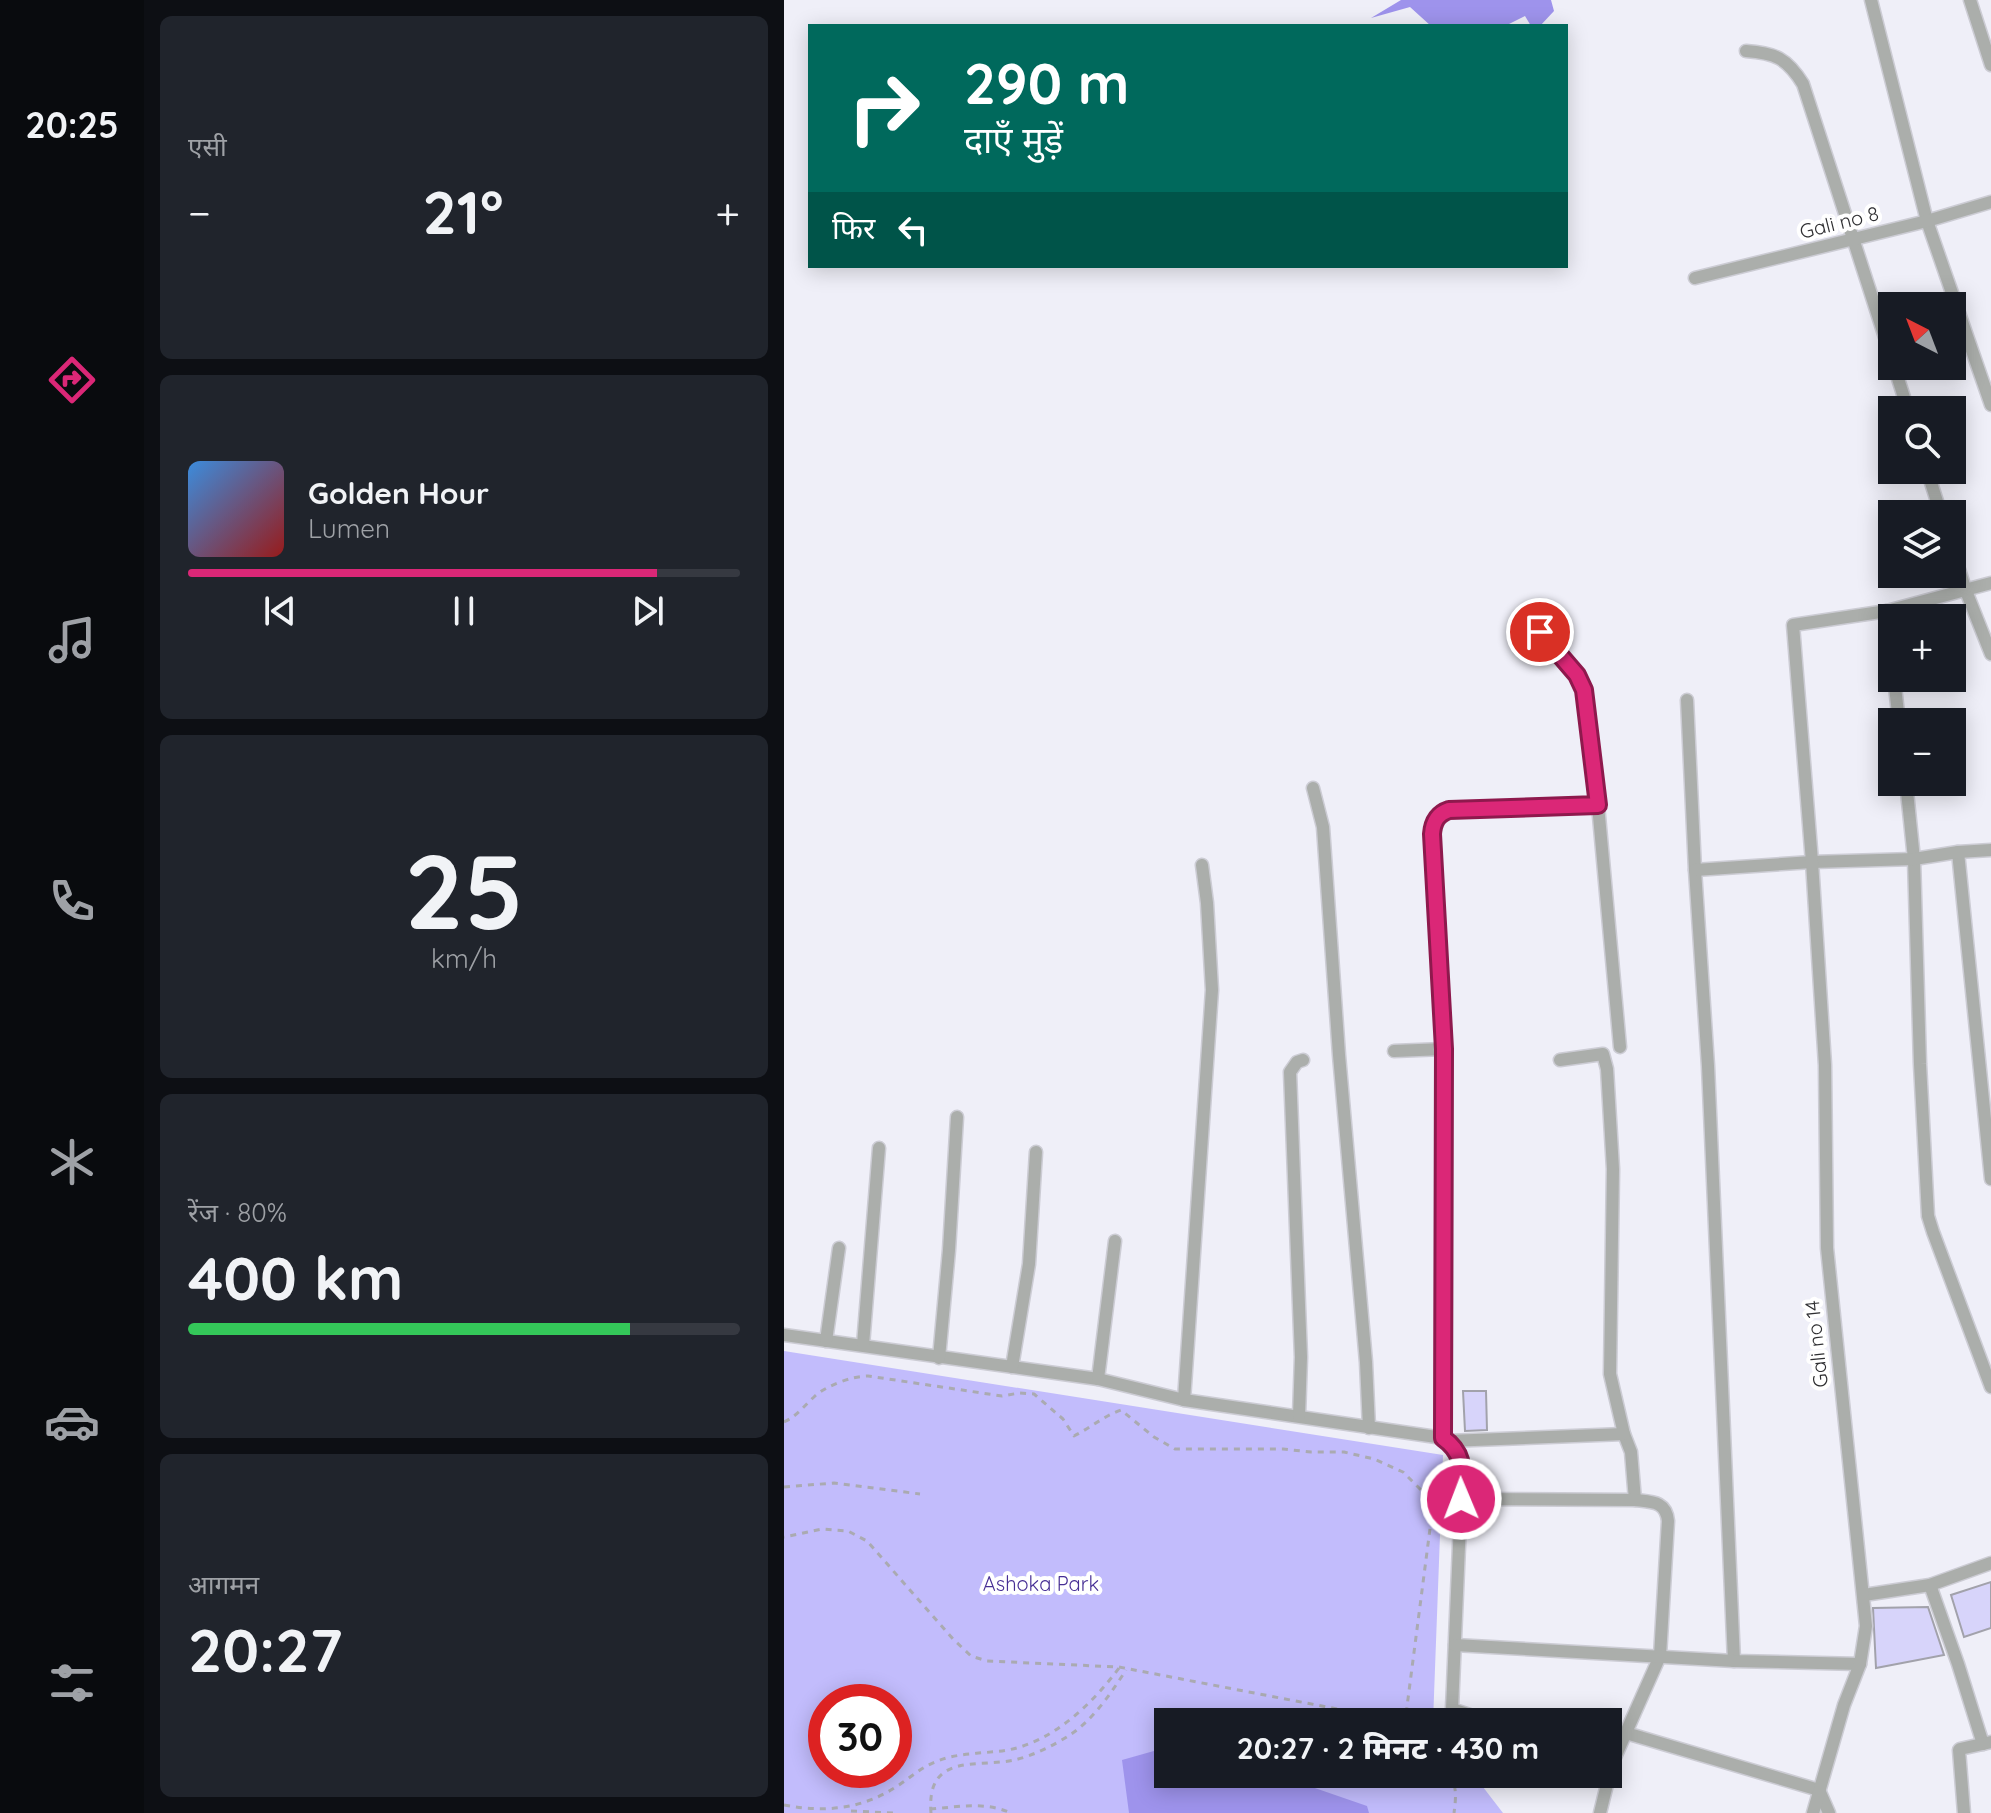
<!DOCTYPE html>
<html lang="hi">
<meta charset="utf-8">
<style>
body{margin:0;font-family:Quicksand,"Noto Sans Devanagari",sans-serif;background:#20242c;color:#f1f3f6;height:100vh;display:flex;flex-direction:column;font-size:30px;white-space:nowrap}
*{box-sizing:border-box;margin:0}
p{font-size:26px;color:#9ea1a6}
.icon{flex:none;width:44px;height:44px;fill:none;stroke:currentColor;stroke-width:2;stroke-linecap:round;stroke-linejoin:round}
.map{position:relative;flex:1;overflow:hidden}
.sheet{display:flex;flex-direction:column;gap:16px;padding:16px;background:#0d0f14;width:640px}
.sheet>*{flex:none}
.guide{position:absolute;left:24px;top:24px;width:760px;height:244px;border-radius:0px;box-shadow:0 4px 20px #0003;background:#00695c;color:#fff;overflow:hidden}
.needle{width:52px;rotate:318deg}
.tools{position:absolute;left:1094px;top:292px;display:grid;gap:16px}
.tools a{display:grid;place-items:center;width:88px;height:88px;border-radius:0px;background:#171b24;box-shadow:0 4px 20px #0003;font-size:40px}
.speed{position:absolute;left:24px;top:1684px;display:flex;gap:16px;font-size:40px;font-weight:700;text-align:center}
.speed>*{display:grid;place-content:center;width:104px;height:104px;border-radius:50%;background:#171b24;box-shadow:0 4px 20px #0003;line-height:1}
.speed .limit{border:12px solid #d22;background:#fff;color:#111}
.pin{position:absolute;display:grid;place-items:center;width:68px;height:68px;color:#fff;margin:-34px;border:4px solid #fff;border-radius:50%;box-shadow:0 2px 8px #0007}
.me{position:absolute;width:88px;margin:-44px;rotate:359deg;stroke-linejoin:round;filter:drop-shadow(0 0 6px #0008)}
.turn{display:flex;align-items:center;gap:28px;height:168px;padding:0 24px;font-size:36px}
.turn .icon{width:104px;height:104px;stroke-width:2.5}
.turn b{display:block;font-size:56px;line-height:68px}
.then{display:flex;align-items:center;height:76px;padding:0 24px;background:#0003;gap:16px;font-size:30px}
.big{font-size:60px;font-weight:800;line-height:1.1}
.sheet .card{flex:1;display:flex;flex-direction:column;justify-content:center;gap:12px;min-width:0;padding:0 28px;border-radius:12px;background:#20242c}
.sheet .dial{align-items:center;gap:0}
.dial b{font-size:104px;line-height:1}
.song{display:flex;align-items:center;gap:24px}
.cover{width:96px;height:96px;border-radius:12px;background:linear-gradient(135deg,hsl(210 70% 55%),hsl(0 70% 35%))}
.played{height:8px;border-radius:4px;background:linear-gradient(90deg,#db2777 85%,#363941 85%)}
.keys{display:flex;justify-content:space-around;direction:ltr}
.heat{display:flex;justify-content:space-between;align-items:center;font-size:44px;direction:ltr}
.charge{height:12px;border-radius:6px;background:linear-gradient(90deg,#34c759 80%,#363941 0)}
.trip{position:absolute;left:370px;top:1708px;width:468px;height:80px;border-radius:0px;background:#171b24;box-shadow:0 4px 20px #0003;font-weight:800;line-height:80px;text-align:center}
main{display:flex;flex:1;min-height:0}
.tab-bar{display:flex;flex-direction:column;width:144px;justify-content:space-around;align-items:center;background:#090b0e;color:#9ea1a6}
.tab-bar .icon{width:56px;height:56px}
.tab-bar .current{color:#db2777}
.tab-bar b{font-size:36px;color:#f1f3f6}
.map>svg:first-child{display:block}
.green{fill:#c2bcfc;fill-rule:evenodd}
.water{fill:#9e93ec}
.building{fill:#d7d4fa;stroke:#a2a2ab;stroke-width:2}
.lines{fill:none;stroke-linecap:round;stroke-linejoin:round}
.street-casing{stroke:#ccccd4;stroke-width:15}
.path{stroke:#aaaab1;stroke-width:3;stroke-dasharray:6 6;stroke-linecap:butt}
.street{stroke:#abaeab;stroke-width:12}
.route-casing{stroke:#8e194d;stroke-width:20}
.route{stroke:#db2777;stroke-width:14}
.labels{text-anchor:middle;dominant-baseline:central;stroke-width:8;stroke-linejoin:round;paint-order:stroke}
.street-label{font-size:20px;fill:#2e2e31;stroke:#fff}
.park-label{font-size:20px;fill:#472f95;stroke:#fff}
</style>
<main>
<nav class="tab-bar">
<b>20:25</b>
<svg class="icon current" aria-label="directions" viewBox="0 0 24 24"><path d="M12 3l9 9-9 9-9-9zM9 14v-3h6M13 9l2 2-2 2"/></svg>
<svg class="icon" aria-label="music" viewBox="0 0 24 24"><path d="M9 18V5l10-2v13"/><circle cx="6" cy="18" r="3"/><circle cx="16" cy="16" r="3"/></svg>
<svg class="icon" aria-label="phone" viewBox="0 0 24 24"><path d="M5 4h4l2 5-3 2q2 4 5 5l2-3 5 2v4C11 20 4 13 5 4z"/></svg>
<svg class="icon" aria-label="climate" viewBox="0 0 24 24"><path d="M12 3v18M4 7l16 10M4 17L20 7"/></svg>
<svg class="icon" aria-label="car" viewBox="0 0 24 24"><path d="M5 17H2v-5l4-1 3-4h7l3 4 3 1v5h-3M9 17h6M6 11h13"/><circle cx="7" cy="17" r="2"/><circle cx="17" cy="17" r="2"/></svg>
<svg class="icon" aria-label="filters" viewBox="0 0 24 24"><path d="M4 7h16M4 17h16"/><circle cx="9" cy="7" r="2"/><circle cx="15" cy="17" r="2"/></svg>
</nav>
<section class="sheet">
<div class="card"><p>एसी</p>
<div class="heat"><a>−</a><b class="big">21°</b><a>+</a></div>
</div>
<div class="card">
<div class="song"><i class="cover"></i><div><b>Golden Hour</b><p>Lumen</p></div></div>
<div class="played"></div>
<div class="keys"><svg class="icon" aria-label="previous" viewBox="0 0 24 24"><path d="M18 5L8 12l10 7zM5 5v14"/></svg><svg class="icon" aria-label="pause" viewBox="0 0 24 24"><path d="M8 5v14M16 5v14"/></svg><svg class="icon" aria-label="next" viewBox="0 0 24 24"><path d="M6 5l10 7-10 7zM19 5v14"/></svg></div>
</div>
<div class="card dial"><b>25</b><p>km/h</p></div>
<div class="card"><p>रेंज · 80%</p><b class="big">400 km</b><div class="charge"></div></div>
<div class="card"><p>आगमन</p><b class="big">20:27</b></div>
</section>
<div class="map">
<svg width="1207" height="1813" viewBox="0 0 1207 1813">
<rect width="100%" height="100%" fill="#efeff8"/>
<!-- green -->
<path class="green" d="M0,1351L659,1455L649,1722H384V1774H689L719,1813H0ZM42,1702H110V1770H42Z"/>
<!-- water -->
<g class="water">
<polygon points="617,0 767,0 770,11 756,26 747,26 741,16 721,26 647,26 626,7 587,18"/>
<polygon points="384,1747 384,1774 506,1774 525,1786 583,1806 585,1813 345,1813 338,1760"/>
</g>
<!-- building -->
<g class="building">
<polygon points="679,1391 702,1391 703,1430 681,1431"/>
<polygon points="1207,1582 1207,1628 1180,1637 1167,1595"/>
<polygon points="1144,1607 1160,1655 1092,1668 1089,1608"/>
</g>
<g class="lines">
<!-- street casing -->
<g class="street-casing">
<g id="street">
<polyline points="1087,0 1143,221 1207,405"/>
<polyline points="1186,0 1207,65"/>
<path d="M962,51C991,53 1003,58 1019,84L1108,359"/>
<polyline points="911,278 1143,221 1207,202"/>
<polyline points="1110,366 1124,410"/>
<polyline points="1143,470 1157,514"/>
<polyline points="1168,548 1182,591 1207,654"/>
<polyline points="1103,611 1108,656"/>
<polyline points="756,632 793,675 800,690 814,805 836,1047"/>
<polyline points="1110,678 1115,722"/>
<polyline points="903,700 911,870 924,1066 950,1661"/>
<polyline points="1122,782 1130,859 1136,1064 1144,1216 1149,1232 1207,1387"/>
<polyline points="529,788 539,827 555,1055 582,1362 585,1428"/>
<polyline points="1174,852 1207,1179"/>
<polyline points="911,870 1028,862 1130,859 1174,852 1207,850"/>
<polyline points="610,1051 660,1049"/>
<polyline points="776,1060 819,1054 823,1069 829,1169 826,1374 840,1434 847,1452 851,1500"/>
<polyline points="0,1335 314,1379 400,1400 659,1438 672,1449 676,1461 677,1499 668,1709 707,1722"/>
<polyline points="42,1341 55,1248"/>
<polyline points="79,1345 95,1148"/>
<polyline points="155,1358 165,1250 173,1117"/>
<polyline points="228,1367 245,1264 252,1152"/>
<polyline points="314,1379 331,1241"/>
<polyline points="400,1400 428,990 423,903 418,865"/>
<polyline points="515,1416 517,1357 506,1072 513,1062 519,1060"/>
<polyline points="659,1438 660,1049 649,826 658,813 665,810 814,805"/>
<polyline points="664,1441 840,1434"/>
<path d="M677,1499L851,1500C868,1502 882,1501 884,1521L876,1656L828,1764L816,1813"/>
<polyline points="1146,1585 1174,1664 1199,1744"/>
<polyline points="1080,1595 1146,1585 1207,1563"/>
<polyline points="671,1645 950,1661 1076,1664"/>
<polyline points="842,1733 1035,1790 1045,1813"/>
<polyline points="1029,1813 1060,1705 1076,1664 1082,1626 1043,1248 1041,1065 1028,862 1009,625 1103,611 1207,583"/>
<polyline points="1180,1813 1175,1750 1176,1749 1207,1742"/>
</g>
</g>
<!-- path -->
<g class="path">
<path d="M0,1422C13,1416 20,1406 30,1397C41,1386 68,1376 84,1376L218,1396L235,1393L250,1394L279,1419L290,1436C306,1428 320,1416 337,1410L370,1437L391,1449H499L527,1452H560L590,1459L619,1472L643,1496L647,1521L621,1722L335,1667L203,1661L187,1656L169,1639L83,1541L64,1531L38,1529L0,1537"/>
<polyline points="0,1487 50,1483 136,1494"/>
<path d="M666,1774C673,1787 672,1798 670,1813"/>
<path d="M0,1805C43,1813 79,1809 115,1785C127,1777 138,1767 151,1762C174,1752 200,1754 224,1750C270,1741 308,1704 335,1668"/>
<path d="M146,1809C175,1807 200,1801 227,1813"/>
<polyline points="67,1811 109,1813"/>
<path d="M147,1813C142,1752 193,1768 230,1760C249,1756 270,1745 286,1735C310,1719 327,1693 342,1670"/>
</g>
<!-- street -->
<use href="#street" class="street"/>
</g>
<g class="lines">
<!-- route casing -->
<g class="route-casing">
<path id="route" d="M677,1499C677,1473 683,1455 659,1438L660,1049L648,834C649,822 653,814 665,810L814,805L800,690L793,675L756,632"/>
</g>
<!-- route -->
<use href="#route" class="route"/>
</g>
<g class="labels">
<!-- street labels -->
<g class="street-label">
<text transform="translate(1055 222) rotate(-14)">Gali no 8</text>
<text transform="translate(1032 1344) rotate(-96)">Gali no 14</text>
</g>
<!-- park labels -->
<g class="park-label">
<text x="257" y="1583">Ashoka Park</text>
</g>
</g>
</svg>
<div class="tools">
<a><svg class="needle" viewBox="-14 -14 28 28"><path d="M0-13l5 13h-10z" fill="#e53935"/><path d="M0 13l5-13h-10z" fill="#9ea1a6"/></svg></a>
<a><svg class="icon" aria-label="search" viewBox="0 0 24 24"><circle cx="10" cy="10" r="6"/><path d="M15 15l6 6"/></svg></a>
<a><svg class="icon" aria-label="layers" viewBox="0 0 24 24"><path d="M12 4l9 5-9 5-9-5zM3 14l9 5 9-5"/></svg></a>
<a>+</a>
<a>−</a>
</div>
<div class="speed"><div class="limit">30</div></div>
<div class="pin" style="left:756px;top:632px;background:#d93025"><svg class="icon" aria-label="arrive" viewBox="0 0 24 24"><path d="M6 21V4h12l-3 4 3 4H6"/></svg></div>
<svg class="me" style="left:677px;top:1499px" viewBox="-20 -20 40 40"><circle r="17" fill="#db2777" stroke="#fff" stroke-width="3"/><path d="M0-11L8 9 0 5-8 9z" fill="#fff"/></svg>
<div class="trip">20:27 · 2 मिनट · 430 m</div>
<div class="guide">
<div class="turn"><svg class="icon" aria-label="right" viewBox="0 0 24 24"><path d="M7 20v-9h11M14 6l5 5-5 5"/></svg><div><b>290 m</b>दाएँ मुड़ें</div></div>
<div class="then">फिर<svg class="icon" aria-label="left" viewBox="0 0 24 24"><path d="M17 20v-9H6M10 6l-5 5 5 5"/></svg></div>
</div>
</div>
</main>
